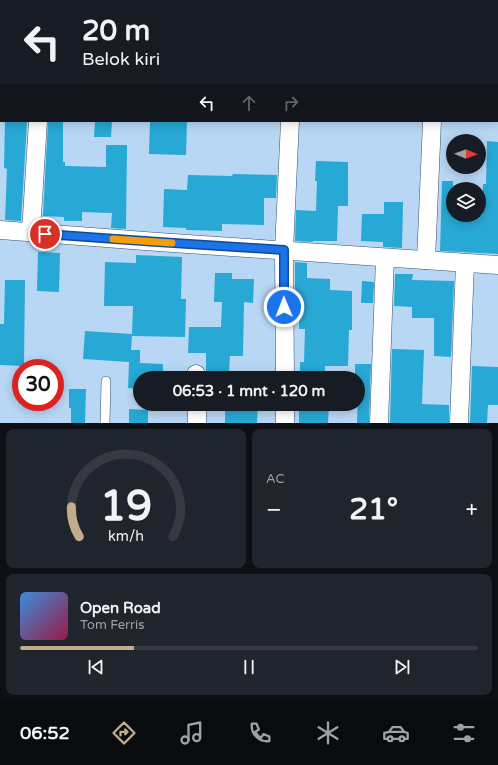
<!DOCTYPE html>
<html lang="id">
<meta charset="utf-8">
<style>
body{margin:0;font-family:"Varela Round",sans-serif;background:#20242c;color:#f1f3f6;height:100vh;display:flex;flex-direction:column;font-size:15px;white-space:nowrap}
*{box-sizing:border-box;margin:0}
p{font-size:13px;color:#9ea1a6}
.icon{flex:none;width:22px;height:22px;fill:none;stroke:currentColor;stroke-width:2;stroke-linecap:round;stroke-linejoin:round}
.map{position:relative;height:423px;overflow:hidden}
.sheet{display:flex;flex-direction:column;gap:6px;padding:6px;background:#0d0f14;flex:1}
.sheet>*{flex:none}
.banner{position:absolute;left:0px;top:0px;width:498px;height:122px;box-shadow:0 2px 10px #0003;background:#171b24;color:#f1f3f6;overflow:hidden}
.needle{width:26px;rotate:91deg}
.fabs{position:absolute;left:446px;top:134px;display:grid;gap:8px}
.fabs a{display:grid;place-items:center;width:40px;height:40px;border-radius:50%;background:#171b24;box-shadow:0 2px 10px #0003;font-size:20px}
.speed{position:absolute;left:12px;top:359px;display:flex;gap:8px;font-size:20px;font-weight:700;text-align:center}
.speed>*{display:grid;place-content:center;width:52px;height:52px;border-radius:50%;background:#171b24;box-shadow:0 2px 10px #0003;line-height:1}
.speed .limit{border:6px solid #d22;background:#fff;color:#111}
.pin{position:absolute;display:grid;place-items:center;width:34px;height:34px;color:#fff;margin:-17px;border:2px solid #fff;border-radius:50%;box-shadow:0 1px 4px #0007}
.me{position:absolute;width:44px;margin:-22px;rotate:359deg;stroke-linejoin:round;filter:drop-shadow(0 0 3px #0008)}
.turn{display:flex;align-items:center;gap:14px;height:84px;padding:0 16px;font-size:18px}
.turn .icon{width:52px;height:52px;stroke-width:2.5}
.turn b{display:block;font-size:28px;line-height:34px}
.lanes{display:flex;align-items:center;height:38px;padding:0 16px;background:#0003;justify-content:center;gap:20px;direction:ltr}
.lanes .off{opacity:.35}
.big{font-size:30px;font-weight:800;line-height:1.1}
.sheet .card{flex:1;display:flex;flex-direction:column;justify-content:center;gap:6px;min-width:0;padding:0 14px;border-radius:8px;background:#20242c}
.sheet .dial{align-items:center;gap:0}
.dial svg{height:104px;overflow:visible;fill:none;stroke:#363941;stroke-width:7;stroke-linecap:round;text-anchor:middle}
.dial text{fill:#f1f3f6;stroke:none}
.song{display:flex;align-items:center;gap:12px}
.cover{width:48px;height:48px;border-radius:6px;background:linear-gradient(135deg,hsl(210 70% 55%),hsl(340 70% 35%))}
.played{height:4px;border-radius:2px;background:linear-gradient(90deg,#c3ac8a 25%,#363941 25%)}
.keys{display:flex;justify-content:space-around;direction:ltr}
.heat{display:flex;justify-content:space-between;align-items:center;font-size:22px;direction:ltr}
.sheet .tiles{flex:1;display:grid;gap:6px;grid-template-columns:1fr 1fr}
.card:last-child{grid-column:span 2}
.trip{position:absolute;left:133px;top:371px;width:232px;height:40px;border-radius:20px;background:#171b24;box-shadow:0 2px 10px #0003;font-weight:800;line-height:40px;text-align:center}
.tab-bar{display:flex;height:64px;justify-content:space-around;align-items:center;background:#090b0e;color:#9ea1a6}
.tab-bar .icon{width:28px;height:28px}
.tab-bar .active{color:#c3ac8a}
.tab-bar b{font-size:18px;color:#f1f3f6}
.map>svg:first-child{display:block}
.building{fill:#27a8d5}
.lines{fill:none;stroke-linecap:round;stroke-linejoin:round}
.lane-casing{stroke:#36516a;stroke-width:10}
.street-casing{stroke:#36516a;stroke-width:19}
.lane{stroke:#fff;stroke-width:9}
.street{stroke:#fff;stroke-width:18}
.route-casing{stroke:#114b97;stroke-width:10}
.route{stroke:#1a73e8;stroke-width:7}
.slow{stroke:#f59e0b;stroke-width:7}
</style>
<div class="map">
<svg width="498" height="423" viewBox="0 0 498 423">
<rect width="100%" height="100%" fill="#b8d7f5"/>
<!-- building -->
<g class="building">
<polygon points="5,121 27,121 21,221 5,220 7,169 4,168"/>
<polygon points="48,121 63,121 63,162 65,162 65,166 106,167 106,145 127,145 126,229 111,228 112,213 82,212 82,221 64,221 64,217 43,216"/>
<polygon points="95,121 112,121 111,137 94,137"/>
<polygon points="150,121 187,121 186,155 149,154"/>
<polygon points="487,141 498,142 498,254 440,251 442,181 453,181 453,215 482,215 483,184 486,184"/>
<polygon points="316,161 348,162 348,206 338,206 337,241 313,241 313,242 295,241 296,210 316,211 317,181 315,181"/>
<polygon points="233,174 277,175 276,198 264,198 264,225 222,224 222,231 186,230 186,228 163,227 164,189 187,190 188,175 232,176"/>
<polygon points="384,202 403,202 402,248 383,247 383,242 361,241 362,214 384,214"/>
<polygon points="38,252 60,253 59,292 37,291"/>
<polygon points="136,255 182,257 181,299 186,299 185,337 132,336 131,350 140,350 140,363 163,364 163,378 140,378 140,389 128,388 129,362 83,359 85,331 132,334 133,306 104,306 105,262 136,263"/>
<polygon points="295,262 307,263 307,278 330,279 330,290 352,291 352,330 349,330 348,366 325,366 325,378 300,378 300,362 304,362 305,329 299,329 300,296 295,296"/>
<polygon points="215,273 232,273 232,279 254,279 253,303 244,302 243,356 230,356 229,373 206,373 206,353 188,353 189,327 221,327 222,302 214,302"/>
<polygon points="395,274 413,274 412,280 454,281 451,357 434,356 434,318 412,318 412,307 394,306"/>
<polygon points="5,280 25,280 24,366 0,365 0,324 4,324"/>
<polygon points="362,281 374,282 373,303 361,303"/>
<polygon points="392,349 424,350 422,404 449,405 449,423 390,423"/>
<polygon points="355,364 371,364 369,423 357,423 358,378 355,378"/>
<polygon points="472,366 498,367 498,405 488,405 487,423 470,423"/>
<polygon points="69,389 86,389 85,423 71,423 71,408 69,408"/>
<polygon points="225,404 258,404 257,423 225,423"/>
<polygon points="299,404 329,404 328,423 299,423"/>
<polygon points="129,409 148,410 148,423 129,423"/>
</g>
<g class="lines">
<!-- lane casing -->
<g class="lane-casing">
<polyline id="lane" points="105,423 106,381"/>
</g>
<!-- street casing -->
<g class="street-casing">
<g id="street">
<polyline points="490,0 498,0"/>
<polyline points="45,1 45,0"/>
<polyline points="295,1 295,0"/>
<polyline points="437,1 437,0"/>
<polyline points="0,230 158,242 498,265"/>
<polyline points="31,232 38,121"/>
<polyline points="426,260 432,121"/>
<polyline points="196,374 196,378"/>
<polyline points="285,378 284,250 290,121"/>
<polyline points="197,404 197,423"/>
<polyline points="285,404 285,423"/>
<polyline points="379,423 385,258"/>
<polyline points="459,423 465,263"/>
</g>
</g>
<!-- lane -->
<use href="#lane" class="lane"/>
<!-- street -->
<use href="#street" class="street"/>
</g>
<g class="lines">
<!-- route casing -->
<g class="route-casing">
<polyline id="route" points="45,234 158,242 284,250 284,307"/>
</g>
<!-- route -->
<use href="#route" class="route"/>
<!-- slow -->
<polyline class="slow" points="113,239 172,243"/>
</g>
</svg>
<div class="fabs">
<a><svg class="needle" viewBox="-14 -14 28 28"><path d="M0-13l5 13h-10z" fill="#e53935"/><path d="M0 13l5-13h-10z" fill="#9ea1a6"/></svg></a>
<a><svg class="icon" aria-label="layers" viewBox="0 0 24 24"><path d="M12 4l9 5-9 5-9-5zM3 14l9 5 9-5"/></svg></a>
</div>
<div class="speed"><div class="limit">30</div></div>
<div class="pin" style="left:45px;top:234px;background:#d93025"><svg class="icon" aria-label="arrive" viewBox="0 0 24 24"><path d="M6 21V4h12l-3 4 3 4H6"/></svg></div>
<svg class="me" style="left:284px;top:307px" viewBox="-20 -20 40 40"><circle r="17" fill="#1a73e8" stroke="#fff" stroke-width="3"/><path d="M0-11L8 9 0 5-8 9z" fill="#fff"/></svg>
<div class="trip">06:53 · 1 mnt · 120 m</div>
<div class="banner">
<div class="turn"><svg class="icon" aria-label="left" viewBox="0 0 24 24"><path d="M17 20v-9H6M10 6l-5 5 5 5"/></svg><div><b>20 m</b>Belok kiri</div></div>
<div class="lanes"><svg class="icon" aria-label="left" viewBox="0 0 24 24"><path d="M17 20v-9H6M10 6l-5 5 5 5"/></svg><svg class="icon off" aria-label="ahead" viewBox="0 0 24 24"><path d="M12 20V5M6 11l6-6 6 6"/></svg><svg class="icon off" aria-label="right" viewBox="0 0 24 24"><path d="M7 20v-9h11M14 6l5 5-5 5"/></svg></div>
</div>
</div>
<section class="sheet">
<div class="tiles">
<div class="card dial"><svg viewBox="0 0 100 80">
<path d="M14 69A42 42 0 1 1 86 69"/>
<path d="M14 69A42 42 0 0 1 8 46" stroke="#c3ac8a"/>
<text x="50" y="56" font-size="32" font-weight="700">19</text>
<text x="50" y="72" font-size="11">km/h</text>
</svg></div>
<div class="card"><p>AC</p>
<div class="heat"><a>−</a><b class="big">21°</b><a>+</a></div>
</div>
<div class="card">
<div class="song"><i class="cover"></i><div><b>Open Road</b><p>Tom Ferris</p></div></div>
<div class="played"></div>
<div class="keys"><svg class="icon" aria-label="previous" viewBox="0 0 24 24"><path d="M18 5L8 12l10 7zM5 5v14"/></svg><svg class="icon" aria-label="pause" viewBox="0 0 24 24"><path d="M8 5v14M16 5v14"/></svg><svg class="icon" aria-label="next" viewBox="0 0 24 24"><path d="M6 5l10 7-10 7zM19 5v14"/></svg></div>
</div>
</div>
</section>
<nav class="tab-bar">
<b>06:52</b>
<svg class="icon active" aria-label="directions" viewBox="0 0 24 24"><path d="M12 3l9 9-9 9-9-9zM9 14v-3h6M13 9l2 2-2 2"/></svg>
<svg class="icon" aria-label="music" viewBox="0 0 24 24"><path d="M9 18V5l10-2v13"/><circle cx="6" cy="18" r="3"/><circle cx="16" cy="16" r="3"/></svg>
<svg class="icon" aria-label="phone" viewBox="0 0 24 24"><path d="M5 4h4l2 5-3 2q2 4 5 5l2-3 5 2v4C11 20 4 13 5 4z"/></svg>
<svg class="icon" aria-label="climate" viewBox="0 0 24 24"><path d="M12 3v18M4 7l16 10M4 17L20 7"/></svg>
<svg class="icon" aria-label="car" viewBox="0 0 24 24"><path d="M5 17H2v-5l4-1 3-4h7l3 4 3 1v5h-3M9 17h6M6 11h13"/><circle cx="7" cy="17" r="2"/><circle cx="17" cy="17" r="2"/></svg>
<svg class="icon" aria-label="filters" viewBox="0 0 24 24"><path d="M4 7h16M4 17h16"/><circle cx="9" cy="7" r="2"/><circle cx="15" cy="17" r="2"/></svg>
</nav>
